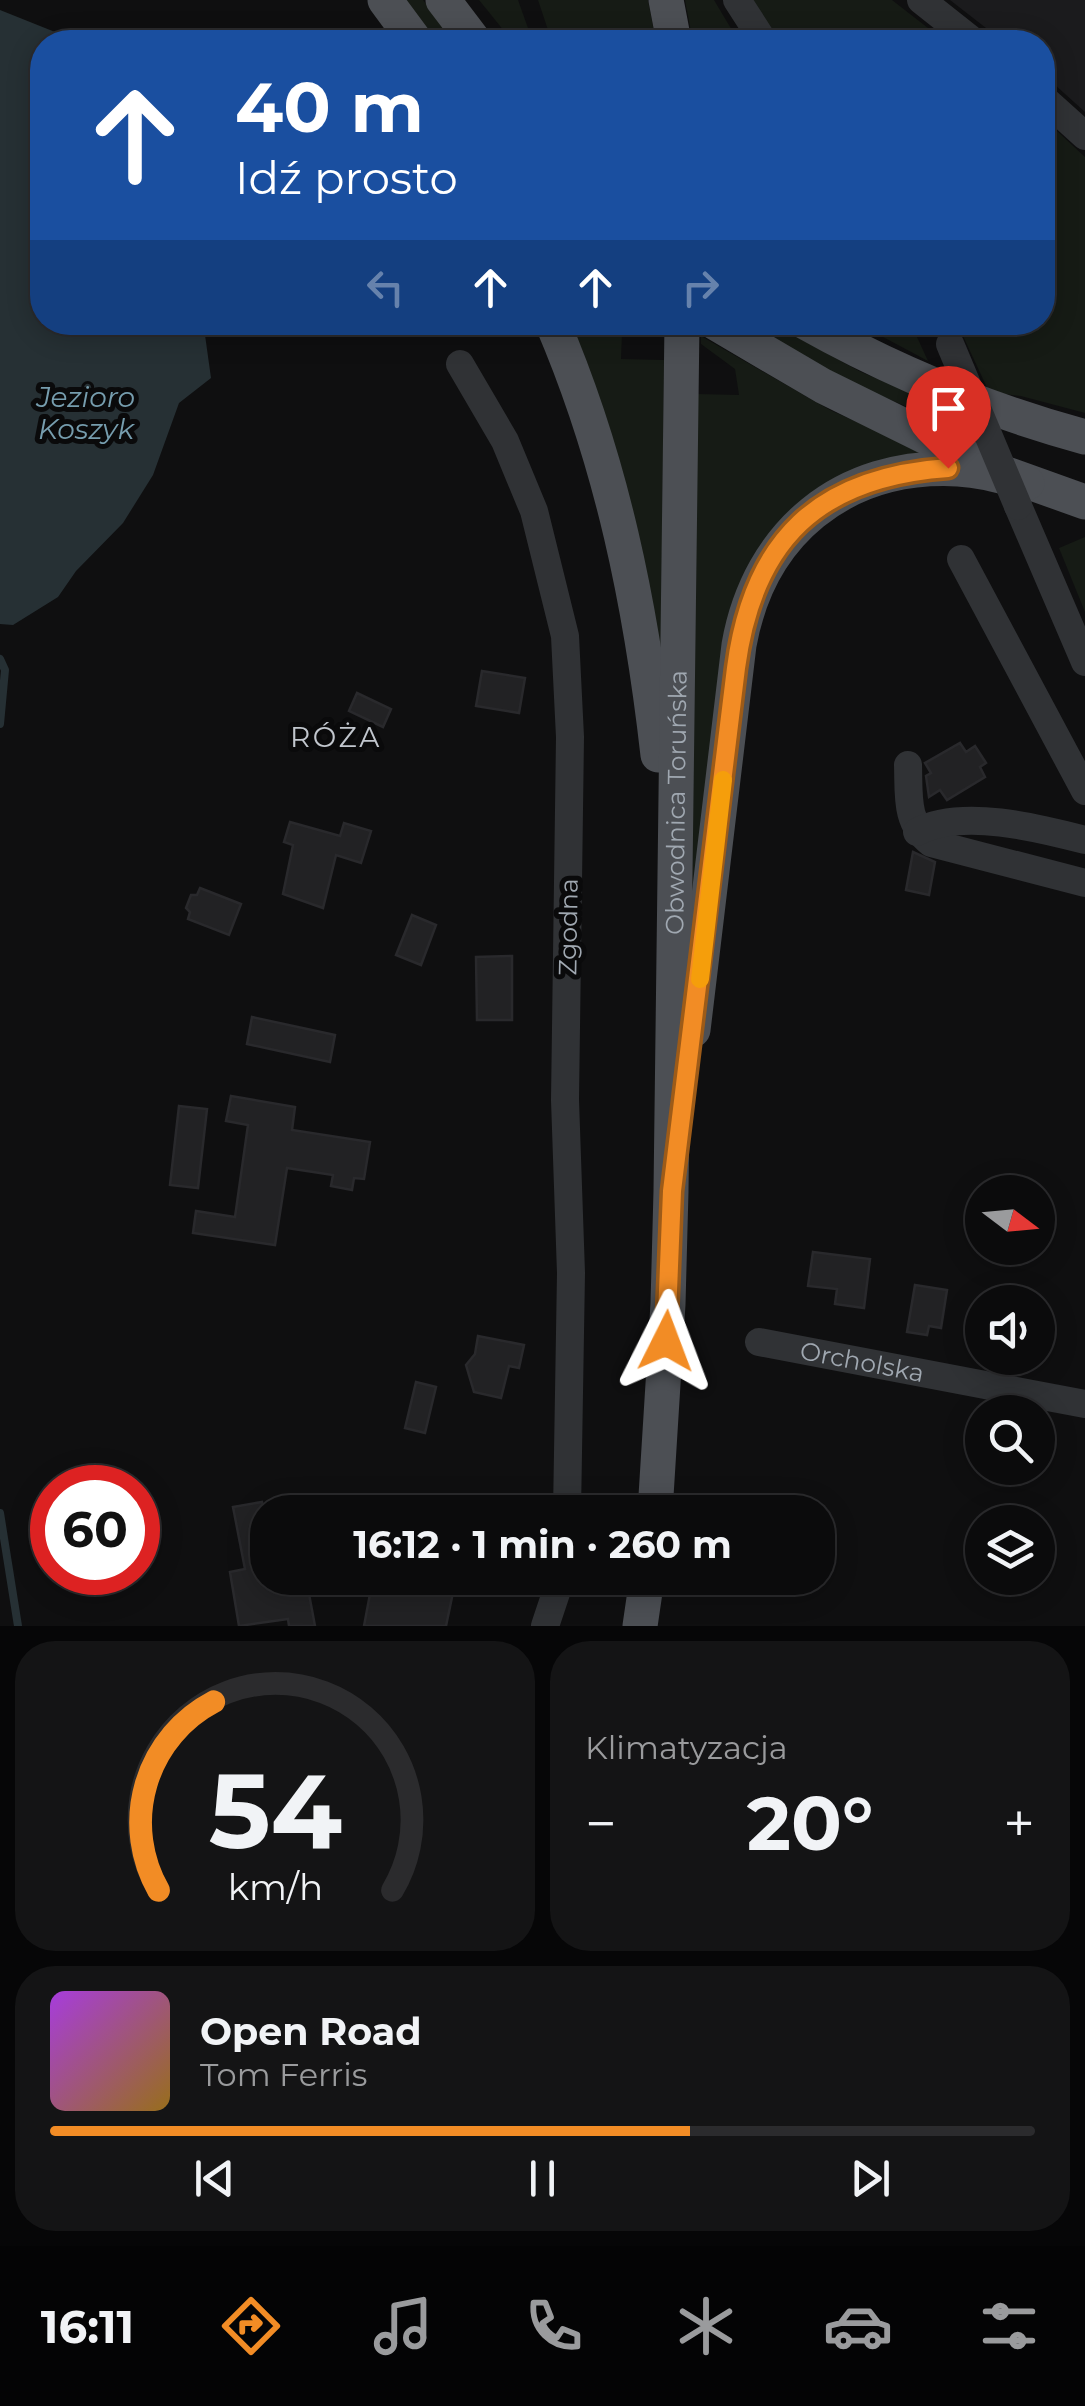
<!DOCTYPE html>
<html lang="pl">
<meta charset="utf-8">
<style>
body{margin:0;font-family:Montserrat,sans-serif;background:#141415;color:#f1f3f6;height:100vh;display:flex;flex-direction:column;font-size:38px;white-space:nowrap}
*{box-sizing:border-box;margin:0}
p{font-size:32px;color:#9a9b9d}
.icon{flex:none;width:55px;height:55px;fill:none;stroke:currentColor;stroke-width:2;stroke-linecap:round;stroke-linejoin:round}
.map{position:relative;height:1626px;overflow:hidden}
.side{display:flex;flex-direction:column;gap:15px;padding:15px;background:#060607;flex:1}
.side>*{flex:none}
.top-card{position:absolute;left:30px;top:30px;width:1025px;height:305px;border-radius:40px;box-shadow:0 5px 25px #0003,0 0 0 2px #2b2b2d;background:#1a4fa0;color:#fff;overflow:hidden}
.needle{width:65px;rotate:106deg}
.fabs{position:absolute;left:965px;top:1175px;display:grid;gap:20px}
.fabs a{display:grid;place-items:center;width:90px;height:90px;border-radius:50%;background:#0b0b0c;box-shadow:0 5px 25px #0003,0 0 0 2px #2b2b2d;font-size:50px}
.speed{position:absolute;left:30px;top:1465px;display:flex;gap:20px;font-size:50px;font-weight:700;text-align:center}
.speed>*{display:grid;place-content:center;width:130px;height:130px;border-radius:50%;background:#0b0b0c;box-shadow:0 5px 25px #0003,0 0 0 2px #2b2b2d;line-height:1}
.speed .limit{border:15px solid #d22;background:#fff;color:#111}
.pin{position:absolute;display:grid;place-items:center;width:85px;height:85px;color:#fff;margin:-102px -42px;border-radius:50% 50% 50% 0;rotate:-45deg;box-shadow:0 0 10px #0007}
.pin .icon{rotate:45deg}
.me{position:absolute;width:110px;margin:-55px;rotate:3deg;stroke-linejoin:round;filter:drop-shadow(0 0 8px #0008)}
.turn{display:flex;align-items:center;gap:35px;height:210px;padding:0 40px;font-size:45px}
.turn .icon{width:130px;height:130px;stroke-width:2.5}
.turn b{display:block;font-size:70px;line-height:85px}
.lanes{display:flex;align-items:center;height:95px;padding:0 40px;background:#0003;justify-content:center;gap:50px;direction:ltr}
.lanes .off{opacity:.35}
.big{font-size:75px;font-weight:700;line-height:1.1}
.side .widget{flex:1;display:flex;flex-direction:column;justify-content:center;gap:15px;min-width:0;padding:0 35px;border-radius:40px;background:#141415}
.side .dial{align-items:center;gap:0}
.dial svg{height:260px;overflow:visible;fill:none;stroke:#2b2b2d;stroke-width:7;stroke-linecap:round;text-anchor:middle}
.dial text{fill:#f1f3f6;stroke:none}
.song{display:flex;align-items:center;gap:30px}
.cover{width:120px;height:120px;border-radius:15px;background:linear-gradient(135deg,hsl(280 70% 55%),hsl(40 70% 35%))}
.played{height:10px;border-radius:5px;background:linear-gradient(90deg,#f28c25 65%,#2b2b2d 65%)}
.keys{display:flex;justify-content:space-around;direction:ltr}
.heat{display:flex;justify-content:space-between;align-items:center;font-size:55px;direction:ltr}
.side .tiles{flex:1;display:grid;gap:15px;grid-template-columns:1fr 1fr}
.widget:last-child{grid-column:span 2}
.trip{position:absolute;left:250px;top:1495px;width:585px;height:100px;border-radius:40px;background:#0b0b0c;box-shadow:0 5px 25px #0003,0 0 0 2px #2b2b2d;font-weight:700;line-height:100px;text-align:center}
.dock{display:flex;height:160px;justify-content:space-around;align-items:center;background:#040405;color:#9a9b9d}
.dock .icon{width:70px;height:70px}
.dock .selected{color:#f28c25}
.dock b{font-size:45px;color:#f1f3f6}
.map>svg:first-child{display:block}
.built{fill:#1b1b1d}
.green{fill:#161b15}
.water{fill:#263034}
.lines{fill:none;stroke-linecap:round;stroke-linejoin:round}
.stream{stroke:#263034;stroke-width:8}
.building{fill:#222224;stroke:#29292c;stroke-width:2.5}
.minor{stroke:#303235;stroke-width:28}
.major{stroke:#4c4f54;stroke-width:35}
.minor-bridge{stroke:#303235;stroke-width:28}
.route-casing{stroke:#9d5b18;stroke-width:25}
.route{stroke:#f28c25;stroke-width:18}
.slow{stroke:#f59e0b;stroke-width:18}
.labels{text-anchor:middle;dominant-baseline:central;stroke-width:10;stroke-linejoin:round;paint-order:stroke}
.street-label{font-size:25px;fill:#a0a8b1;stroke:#0a0a0b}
.water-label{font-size:28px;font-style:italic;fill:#769dae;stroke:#0a0a0b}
.neighbourhood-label{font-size:28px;letter-spacing:2.5px;fill:#c1c6cd;stroke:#0a0a0b}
</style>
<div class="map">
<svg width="1085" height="1626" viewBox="0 0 1085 1626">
<rect width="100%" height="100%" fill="#0f0f10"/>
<!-- built -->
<polygon class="built" points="950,0 1085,0 1085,112 1043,74 1042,42 1004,42"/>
<!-- green -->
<g class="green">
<polygon points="405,0 423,0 455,42 437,42"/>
<polygon points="479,0 518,0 533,42 513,42"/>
<polygon points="538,0 648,0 656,42 552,42"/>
<polygon points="685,0 714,0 739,42 693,42"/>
<polygon points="752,0 892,0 946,42 779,42"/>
<polygon points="1043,118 1085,157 1085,413 1021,396 989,392 957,323 1042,322"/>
<polygon points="565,323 629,323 622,333 621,359 664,360 661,648"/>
<polygon points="745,323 771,323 861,372 949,409 958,429 854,384"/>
<polygon points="857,323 886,323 917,337 928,361"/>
<polygon points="701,336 830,410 924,452 785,518 692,908 697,394 739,395 735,369 701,344"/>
<polygon points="1085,537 1085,612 1059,548"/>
</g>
<!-- water -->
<polygon class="water" points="0,10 80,42 42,42 42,322 209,323 205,335 211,378 179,403 153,475 123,523 76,571 58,597 13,625 0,624"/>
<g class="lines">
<!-- stream -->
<g class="stream">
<polyline points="0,659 5,670 0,724"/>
<polyline points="0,1513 18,1626"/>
</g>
</g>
<!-- building -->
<g class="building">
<polygon points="482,671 525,678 519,713 476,706"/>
<polygon points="357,693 391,709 383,727 349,711"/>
<polygon points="960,743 966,752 975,746 986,763 980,767 985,777 947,800 940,790 929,797 926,776 931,773 925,763"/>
<polygon points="290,822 340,836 344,823 371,831 361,863 336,855 323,908 283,894 293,845 284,842"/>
<polygon points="913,852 935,862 929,895 906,890"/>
<polygon points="200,888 241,904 229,935 188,919 190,912 186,908 191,895 197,895"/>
<polygon points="412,915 436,925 421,965 396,955"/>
<polygon points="512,956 512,1020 477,1020 476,957"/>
<polygon points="252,1017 335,1035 330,1062 247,1044"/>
<polygon points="231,1096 295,1107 292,1130 370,1142 364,1179 354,1178 352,1190 331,1186 333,1175 287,1168 275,1245 193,1233 196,1211 235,1217 248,1125 226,1121"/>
<polygon points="179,1106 207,1109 198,1188 170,1185"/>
<polygon points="813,1252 870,1259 864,1308 835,1304 837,1289 808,1286"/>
<polygon points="915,1285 947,1290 941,1328 929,1326 927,1335 907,1332"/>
<polygon points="478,1336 524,1345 519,1368 509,1366 501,1398 474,1392 466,1365 475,1354"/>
<polygon points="416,1382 436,1387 425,1433 405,1428"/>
<polygon points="262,1502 268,1528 268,1578 306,1578 315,1626 289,1626 288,1619 239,1626 230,1572 245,1569 233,1507"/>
<polygon points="373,1578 456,1578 446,1626 364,1626"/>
</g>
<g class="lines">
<!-- minor -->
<g class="minor">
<polyline points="737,0 764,42"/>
<polyline points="921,0 974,42"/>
<polyline points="1042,97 1085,136"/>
<polyline points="460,364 505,441 534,511 565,636 570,737 565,1100 571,1273 567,1512"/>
<polyline points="1018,506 1085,662"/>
<polyline points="961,559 1085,791"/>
<path d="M908,765C909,795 905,823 931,843L1085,883"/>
<path d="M917,832C961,808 1039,828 1085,840"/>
<path id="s1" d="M759,1342L1085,1404"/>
<polyline points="545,1626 561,1578"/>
</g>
<!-- major -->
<g class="major">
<polyline points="385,0 416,42"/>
<polyline points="443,0 475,42"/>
<polyline points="666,0 674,42"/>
<path d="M552,322C612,462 641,605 658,755"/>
<polyline points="714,322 823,386 987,467 1085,502"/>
<path d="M805,322C894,372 986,410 1085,437"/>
<path d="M693,1030L739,645C759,533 843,463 958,469C982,470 1004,477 1027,483"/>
<path id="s2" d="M655,1512L668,1304L671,1191L682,322"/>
<polyline points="640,1626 647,1578"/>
</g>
<!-- minor-bridge -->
<polyline class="minor-bridge" points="950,344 1018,506"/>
</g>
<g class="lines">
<!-- route casing -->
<g class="route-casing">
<path id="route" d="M666,1341L672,1191L736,668C753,539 819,477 948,468"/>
</g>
<!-- route -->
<use href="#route" class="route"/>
<!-- slow -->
<polyline class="slow" points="700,979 723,780"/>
</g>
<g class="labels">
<!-- street labels -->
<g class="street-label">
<text stroke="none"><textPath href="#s2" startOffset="710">Obwodnica Toruńska</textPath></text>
<text transform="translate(568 927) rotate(-89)">Zgodna</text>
<text stroke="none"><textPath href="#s1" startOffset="105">Orcholska</textPath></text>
</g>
<!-- water labels -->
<g class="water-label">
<text x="86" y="397">Jezioro<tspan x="86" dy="32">Koszyk</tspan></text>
</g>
<!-- neighbourhood labels -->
<g class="neighbourhood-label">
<text x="336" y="737">RÓŻA</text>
</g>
</g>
</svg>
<div class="fabs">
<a><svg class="needle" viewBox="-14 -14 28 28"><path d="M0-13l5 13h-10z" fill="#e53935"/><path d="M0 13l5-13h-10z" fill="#9a9b9d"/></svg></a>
<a><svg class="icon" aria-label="sound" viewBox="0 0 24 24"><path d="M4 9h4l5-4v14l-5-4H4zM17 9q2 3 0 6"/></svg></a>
<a><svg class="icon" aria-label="search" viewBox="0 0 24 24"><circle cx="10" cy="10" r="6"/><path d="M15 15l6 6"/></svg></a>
<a><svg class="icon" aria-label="layers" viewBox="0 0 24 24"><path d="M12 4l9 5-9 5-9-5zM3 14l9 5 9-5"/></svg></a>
</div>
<div class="speed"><div class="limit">60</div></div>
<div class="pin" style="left:948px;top:468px;background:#d93025"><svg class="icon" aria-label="arrive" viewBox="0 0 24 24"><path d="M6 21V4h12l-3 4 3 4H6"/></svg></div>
<svg class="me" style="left:666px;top:1341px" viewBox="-20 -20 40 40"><path d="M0-17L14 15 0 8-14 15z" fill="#f28c25" stroke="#fff" stroke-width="4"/></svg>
<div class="trip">16:12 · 1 min · 260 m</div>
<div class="top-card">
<div class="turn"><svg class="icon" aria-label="ahead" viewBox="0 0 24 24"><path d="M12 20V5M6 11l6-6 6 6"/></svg><div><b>40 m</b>Idź prosto</div></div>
<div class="lanes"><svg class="icon off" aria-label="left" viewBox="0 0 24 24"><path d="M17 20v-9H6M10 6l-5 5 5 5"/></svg><svg class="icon" aria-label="ahead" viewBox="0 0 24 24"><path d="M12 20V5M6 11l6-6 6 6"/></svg><svg class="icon" aria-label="ahead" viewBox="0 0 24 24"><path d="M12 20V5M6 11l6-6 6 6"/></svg><svg class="icon off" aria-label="right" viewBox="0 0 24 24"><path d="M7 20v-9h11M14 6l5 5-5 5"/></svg></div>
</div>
</div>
<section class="side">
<div class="tiles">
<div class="widget dial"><svg viewBox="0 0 100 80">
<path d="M14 69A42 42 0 1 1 86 69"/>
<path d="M14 69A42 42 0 0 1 31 11" stroke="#f28c25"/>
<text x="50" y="56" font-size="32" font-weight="700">54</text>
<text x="50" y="72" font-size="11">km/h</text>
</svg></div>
<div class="widget"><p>Klimatyzacja</p>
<div class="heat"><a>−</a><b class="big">20°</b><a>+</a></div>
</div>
<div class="widget">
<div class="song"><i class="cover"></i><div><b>Open Road</b><p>Tom Ferris</p></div></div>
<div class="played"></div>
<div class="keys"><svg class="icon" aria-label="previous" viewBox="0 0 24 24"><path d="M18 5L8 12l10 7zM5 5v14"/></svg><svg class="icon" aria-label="pause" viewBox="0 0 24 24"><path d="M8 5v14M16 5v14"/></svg><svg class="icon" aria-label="next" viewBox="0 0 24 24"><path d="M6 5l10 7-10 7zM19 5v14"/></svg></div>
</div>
</div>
</section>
<nav class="dock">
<b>16:11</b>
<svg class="icon selected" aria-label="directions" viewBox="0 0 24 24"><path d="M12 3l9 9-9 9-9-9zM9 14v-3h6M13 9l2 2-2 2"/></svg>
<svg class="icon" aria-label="music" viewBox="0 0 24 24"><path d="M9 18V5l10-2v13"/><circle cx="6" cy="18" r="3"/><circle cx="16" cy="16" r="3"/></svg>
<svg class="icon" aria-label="phone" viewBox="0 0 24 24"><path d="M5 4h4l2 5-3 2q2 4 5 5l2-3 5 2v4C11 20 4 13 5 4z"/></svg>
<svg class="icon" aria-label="climate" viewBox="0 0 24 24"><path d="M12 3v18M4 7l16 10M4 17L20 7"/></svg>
<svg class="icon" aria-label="car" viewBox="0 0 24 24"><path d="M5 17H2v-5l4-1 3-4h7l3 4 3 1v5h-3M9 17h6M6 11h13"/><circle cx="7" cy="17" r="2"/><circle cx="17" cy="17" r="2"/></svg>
<svg class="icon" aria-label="filters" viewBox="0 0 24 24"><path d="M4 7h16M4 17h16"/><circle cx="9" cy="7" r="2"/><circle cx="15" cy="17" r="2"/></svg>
</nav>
